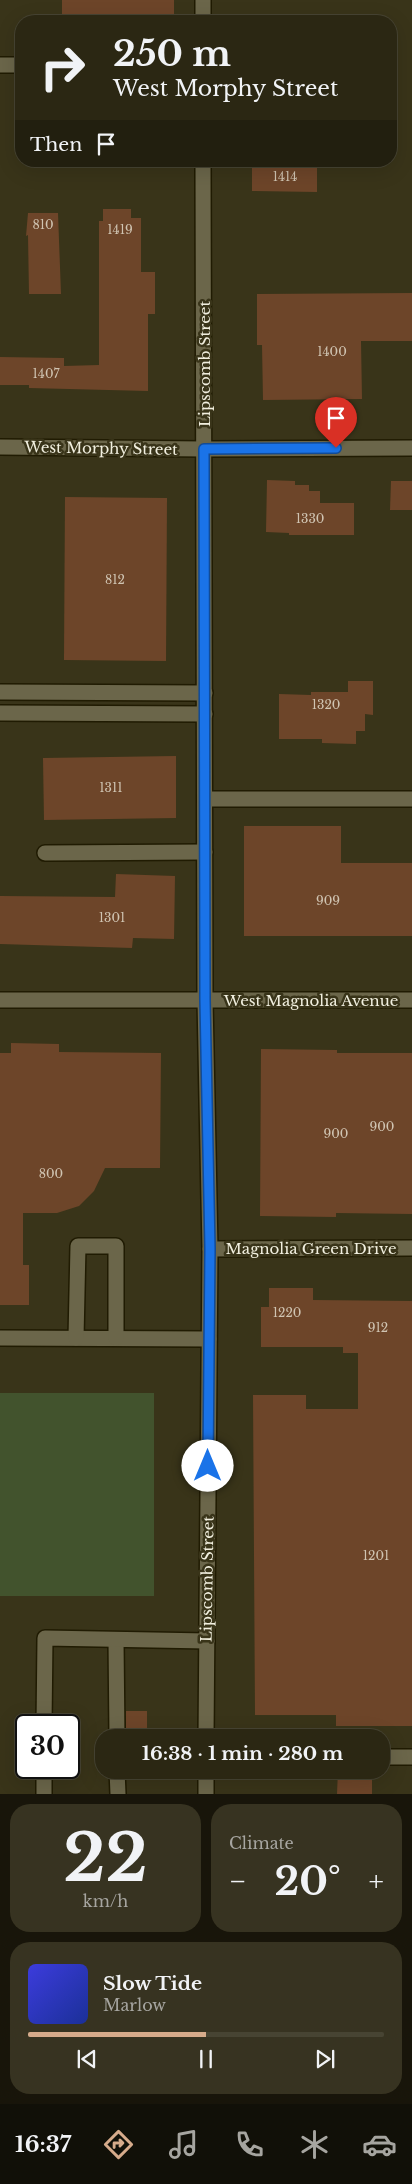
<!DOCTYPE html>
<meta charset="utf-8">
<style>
body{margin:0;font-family:"Libre Baskerville",serif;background:#373321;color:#f1f3f6;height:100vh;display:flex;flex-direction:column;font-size:19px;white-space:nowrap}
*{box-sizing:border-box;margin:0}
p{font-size:16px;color:#a6a5a0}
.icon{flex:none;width:28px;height:28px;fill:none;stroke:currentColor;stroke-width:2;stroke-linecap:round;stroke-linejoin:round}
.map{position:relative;height:1794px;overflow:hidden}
.details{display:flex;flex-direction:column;gap:10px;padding:10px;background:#18150a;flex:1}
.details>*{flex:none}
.guide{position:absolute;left:15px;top:15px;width:382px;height:152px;border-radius:20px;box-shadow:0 5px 20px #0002,0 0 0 1px #474433;background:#2b2713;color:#f1f3f6;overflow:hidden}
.speed{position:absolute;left:15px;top:1714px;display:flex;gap:10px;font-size:25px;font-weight:700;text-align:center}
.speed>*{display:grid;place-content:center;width:65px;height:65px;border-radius:50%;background:#2b2713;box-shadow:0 5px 20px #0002,0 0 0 1px #474433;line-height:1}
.speed .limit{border:2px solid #111;border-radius:8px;background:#fff;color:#111}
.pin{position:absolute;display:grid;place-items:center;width:42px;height:42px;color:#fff;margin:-51px -21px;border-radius:50% 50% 50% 0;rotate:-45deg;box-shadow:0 0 5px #0007}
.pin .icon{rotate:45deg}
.me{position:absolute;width:55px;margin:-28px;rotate:0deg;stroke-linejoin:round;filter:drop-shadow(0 0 4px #0008)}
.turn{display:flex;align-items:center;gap:18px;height:105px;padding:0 15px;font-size:22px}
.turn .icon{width:65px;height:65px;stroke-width:2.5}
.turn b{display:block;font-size:35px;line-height:42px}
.then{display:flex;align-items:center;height:48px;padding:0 15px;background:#0003;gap:10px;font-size:19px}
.big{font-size:38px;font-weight:800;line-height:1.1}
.details .widget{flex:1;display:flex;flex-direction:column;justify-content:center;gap:8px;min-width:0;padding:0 18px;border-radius:20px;background:#373321}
.details .dial{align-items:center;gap:0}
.dial b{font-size:65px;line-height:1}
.song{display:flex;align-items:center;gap:15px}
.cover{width:60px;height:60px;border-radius:8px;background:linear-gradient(135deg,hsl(240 70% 55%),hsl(230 70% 35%))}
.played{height:5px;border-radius:2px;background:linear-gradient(90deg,#d6ab8b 50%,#474433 50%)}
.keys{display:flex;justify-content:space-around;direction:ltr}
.heat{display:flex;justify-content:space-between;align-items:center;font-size:28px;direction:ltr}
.details .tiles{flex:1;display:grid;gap:10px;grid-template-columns:1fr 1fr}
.widget:last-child{grid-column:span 2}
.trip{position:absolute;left:95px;top:1729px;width:295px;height:50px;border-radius:20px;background:#2b2713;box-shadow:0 5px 20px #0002,0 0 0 1px #474433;font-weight:800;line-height:50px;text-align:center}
.tab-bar{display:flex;height:80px;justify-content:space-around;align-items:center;background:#111008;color:#a6a5a0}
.tab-bar .icon{width:35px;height:35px}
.tab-bar .current{color:#d6ab8b}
.tab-bar b{font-size:22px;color:#f1f3f6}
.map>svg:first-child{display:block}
.green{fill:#42532d}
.building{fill:#6d4529}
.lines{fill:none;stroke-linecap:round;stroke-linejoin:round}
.minor-casing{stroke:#201b02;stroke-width:18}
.minor{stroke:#6b664a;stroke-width:15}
.route-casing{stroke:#114b97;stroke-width:12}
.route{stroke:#1a73e8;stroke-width:9}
.labels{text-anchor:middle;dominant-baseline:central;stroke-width:5;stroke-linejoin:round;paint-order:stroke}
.number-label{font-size:12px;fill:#d0c4b2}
.street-label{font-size:15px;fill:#f1efdf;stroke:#393419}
</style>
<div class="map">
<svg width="412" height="1794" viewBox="0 0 412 1794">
<rect width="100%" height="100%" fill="#393419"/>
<!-- green -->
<rect class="green" x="0" y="1393" width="154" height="203"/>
<!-- building -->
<g class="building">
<rect x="62" y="0" width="112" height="21"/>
<polygon points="252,161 317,161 317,192 252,191"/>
<polygon points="103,209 131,209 131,218 141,218 141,272 155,272 155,314 148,314 148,391 29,388 29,385 0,385 0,357 64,358 64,366 99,365 99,221 103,221"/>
<polygon points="28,213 58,213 61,294 29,294 28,235 26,236"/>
<polygon points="412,293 412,341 361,341 362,399 263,400 262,345 257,345 257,294"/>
<polygon points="267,480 295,481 295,485 309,485 309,491 320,491 320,503 354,503 354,535 289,535 289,533 266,532"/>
<polygon points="391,481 412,481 412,510 390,510"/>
<polygon points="65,497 167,498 166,661 64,660"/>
<polygon points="348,681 373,681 373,715 365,714 365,731 356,731 356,744 322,743 322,739 279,739 279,694 311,695 311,692 348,692"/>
<polygon points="176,756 176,818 44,820 43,758"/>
<polygon points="244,826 341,826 341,863 412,863 412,936 244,936"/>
<polygon points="116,874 175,876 174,939 133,938 132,948 0,944 0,896 115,897"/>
<polygon points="11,1043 59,1044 59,1052 161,1053 160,1168 105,1168 94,1191 79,1206 57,1213 23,1213 23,1265 29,1265 29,1305 0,1305 0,1053 11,1053"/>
<polygon points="261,1049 337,1050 337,1053 412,1053 412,1214 336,1213 336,1217 260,1216"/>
<polygon points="269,1288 313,1288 313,1300 412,1301 412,1726 336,1726 336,1715 255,1715 253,1395 306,1395 306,1409 358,1409 358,1353 343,1353 343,1347 261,1347 261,1307 269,1307"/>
<rect x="126" y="1711" width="21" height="27"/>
<polygon points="338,1770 372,1770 372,1794 337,1794"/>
</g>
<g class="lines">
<!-- minor casing -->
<g class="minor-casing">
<g id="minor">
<polyline points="203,0 203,21"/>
<polyline points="0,65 21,65"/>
<polyline points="203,161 205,1000 210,1249 206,1738"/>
<polyline points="0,447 204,449 412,448"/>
<polyline points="0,692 205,693"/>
<polyline points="0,713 205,714"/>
<polyline points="205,799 412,799"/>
<polyline points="45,853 205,852"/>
<polyline points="0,1000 412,1000"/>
<polyline points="210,1249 412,1248"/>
<polyline points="0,1338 209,1339"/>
<polyline points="76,1338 78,1246 116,1246 116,1338"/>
<polyline points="116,1640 117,1738"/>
<polyline points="44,1725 45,1638 207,1641"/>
<polyline points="381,1757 412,1757"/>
<polyline points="117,1770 118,1794"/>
<polyline points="44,1794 44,1768"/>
<polyline points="206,1794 206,1770"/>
</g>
</g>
<!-- minor -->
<use href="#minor" class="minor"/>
</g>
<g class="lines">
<!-- route casing -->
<g class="route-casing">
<polyline id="route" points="208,1466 210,1249 205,1000 204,449 336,448"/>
</g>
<!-- route -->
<use href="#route" class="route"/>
</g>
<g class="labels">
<!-- number labels -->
<g class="number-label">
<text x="285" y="176">1414</text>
<text x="43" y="224">810</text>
<text x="120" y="229">1419</text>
<text x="332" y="351">1400</text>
<text x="46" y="373">1407</text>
<text x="310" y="518">1330</text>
<text x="115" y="579">812</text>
<text x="326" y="704">1320</text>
<text x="111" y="787">1311</text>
<text x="328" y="900">909</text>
<text x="112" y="917">1301</text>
<text x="382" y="1126">900</text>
<text x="336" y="1133">900</text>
<text x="51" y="1173">800</text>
<text x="287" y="1312">1220</text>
<text x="378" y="1327">912</text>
<text x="376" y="1555">1201</text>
</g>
<!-- street labels -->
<g class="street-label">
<text transform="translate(204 364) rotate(-90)">Lipscomb Street</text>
<text transform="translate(101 448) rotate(1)">West Morphy Street</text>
<text x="311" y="1000">West Magnolia Avenue</text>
<text x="311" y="1248">Magnolia Green Drive</text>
<text transform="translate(207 1579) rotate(-89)">Lipscomb Street</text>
</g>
</g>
</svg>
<div class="speed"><div class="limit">30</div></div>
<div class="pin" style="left:336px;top:448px;background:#d93025"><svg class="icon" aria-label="arrive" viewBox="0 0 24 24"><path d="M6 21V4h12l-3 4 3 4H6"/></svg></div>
<svg class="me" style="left:208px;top:1466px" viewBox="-20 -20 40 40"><circle r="19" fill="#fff"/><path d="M0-13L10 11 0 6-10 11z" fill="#1a73e8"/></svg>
<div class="trip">16:38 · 1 min · 280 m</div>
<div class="guide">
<div class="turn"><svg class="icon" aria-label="right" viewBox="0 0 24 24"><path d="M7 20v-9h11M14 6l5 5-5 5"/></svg><div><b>250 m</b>West Morphy Street</div></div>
<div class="then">Then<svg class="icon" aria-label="arrive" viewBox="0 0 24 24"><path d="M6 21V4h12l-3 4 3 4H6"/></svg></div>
</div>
</div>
<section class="details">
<div class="tiles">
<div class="widget dial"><b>22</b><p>km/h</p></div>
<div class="widget"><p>Climate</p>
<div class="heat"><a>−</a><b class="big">20°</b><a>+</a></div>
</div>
<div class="widget">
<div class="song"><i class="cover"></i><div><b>Slow Tide</b><p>Marlow</p></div></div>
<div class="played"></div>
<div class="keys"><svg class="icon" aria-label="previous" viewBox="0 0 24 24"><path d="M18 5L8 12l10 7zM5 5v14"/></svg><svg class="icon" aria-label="pause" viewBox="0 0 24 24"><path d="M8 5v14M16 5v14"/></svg><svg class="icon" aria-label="next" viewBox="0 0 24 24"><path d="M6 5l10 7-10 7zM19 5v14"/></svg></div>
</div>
</div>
</section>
<nav class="tab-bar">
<b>16:37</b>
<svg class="icon current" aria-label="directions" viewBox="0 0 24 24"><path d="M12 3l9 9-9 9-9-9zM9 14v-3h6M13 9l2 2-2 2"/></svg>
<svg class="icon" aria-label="music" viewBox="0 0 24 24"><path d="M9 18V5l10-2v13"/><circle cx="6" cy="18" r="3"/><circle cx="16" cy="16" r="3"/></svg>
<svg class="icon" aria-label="phone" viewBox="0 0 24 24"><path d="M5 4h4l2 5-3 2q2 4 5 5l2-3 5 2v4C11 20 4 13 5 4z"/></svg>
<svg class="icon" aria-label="climate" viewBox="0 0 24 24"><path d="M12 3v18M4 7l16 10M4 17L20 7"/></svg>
<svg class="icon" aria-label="car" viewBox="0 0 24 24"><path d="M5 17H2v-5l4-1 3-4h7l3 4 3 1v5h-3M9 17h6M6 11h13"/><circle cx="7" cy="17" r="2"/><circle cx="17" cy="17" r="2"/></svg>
</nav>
